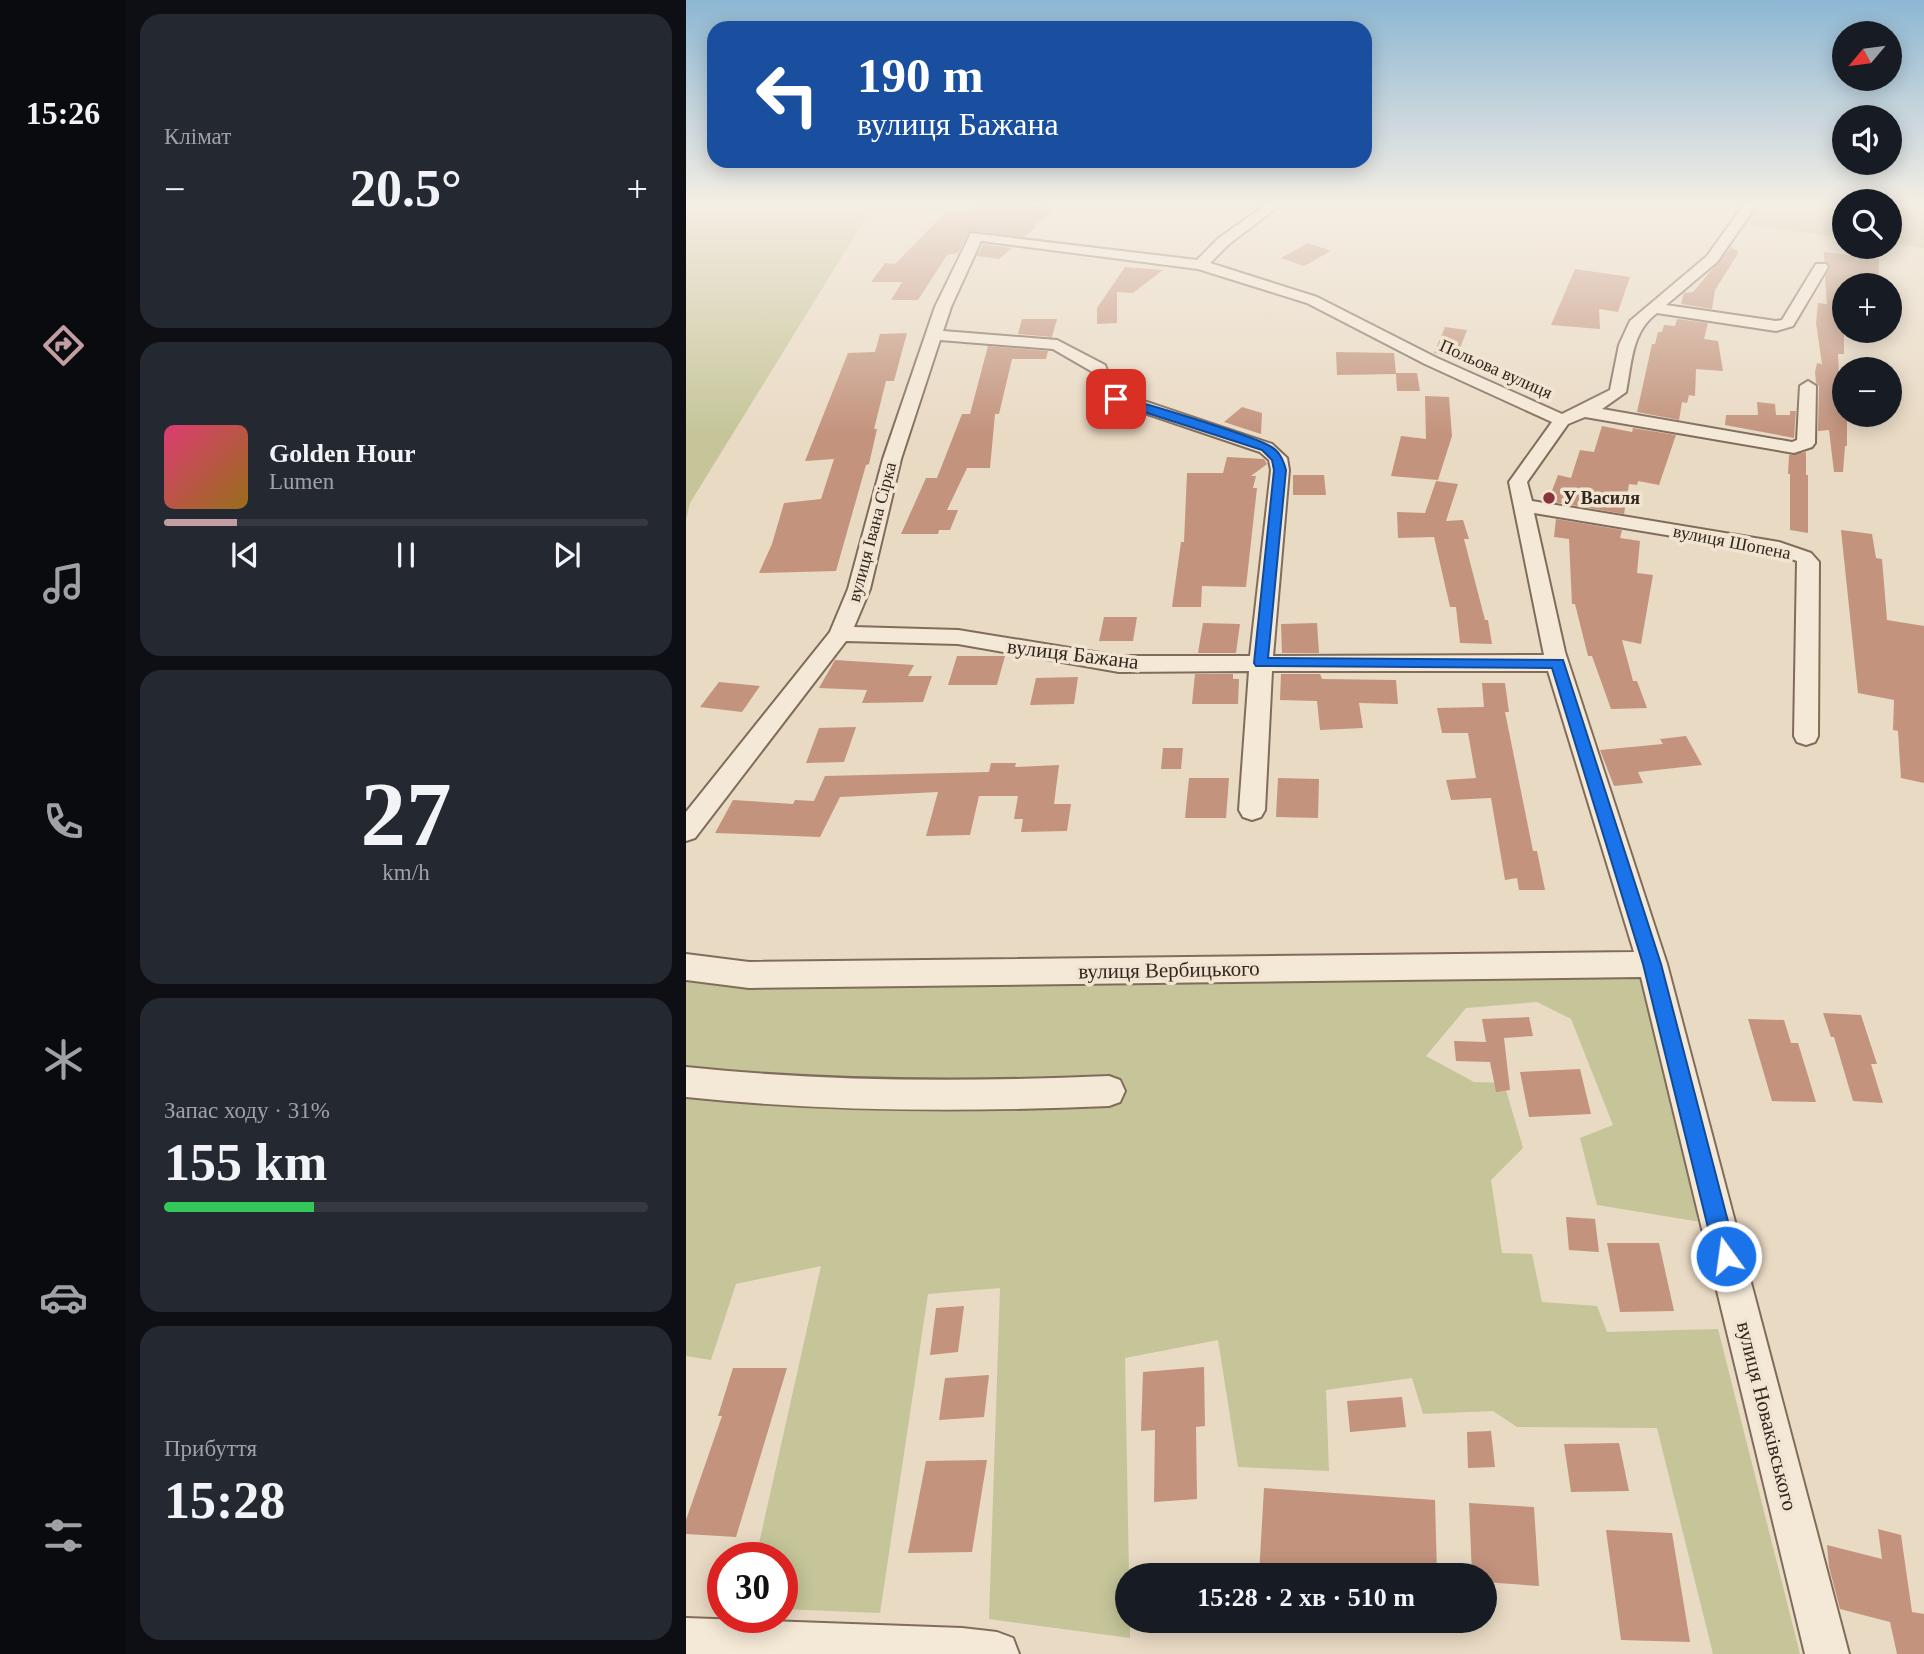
<!DOCTYPE html>
<html lang="uk">
<meta charset="utf-8">
<style>
body{margin:0;font-family:Georgia,serif;background:#242831;color:#f1f3f6;height:100vh;display:flex;flex-direction:column;font-size:26px;white-space:nowrap}
*{box-sizing:border-box;margin:0}
p{font-size:23px;color:#9ea1a6}
.icon{flex:none;width:38px;height:38px;fill:none;stroke:currentColor;stroke-width:2;stroke-linecap:round;stroke-linejoin:round}
.map{position:relative;flex:1;overflow:hidden}
.details{display:flex;flex-direction:column;gap:14px;padding:14px;background:#0d0f14;width:560px}
.details>*{flex:none}
.hud{position:absolute;left:21px;top:21px;width:665px;height:147px;border-radius:21px;box-shadow:0 4px 18px #0003;background:#1a4fa0;color:#fff;overflow:hidden}
.needle{width:46px;rotate:241deg}
.tools{position:absolute;left:1146px;top:21px;display:grid;gap:14px}
.tools a{display:grid;place-items:center;width:70px;height:70px;border-radius:50%;background:#171b24;box-shadow:0 4px 18px #0003;font-size:35px}
.speed{position:absolute;left:21px;top:1542px;display:flex;gap:14px;font-size:35px;font-weight:700;text-align:center}
.speed>*{display:grid;place-content:center;width:91px;height:91px;border-radius:50%;background:#171b24;box-shadow:0 4px 18px #0003;line-height:1}
.speed .limit{border:10px solid #d22;background:#fff;color:#111}
.pin{position:absolute;display:grid;place-items:center;width:60px;height:60px;color:#fff;margin:-30px;border-radius:14px;box-shadow:0 4px 10px #0006}
.me{position:absolute;width:77px;margin:-38px;rotate:346deg;stroke-linejoin:round;filter:drop-shadow(0 0 5px #0008)}
.turn{display:flex;align-items:center;gap:24px;height:147px;padding:0 35px;font-size:32px}
.turn .icon{width:91px;height:91px;stroke-width:2.5}
.turn b{display:block;font-size:49px;line-height:60px}
.big{font-size:52px;font-weight:600;line-height:1.1}
.details .card{flex:1;display:flex;flex-direction:column;justify-content:center;gap:10px;min-width:0;padding:0 24px;border-radius:21px;background:#242831}
.details .dial{align-items:center;gap:0}
.dial b{font-size:91px;line-height:1}
.song{display:flex;align-items:center;gap:21px}
.cover{width:84px;height:84px;border-radius:10px;background:linear-gradient(135deg,hsl(340 70% 55%),hsl(40 70% 35%))}
.played{height:7px;border-radius:4px;background:linear-gradient(90deg,#c29da2 15%,#363941 15%)}
.keys{display:flex;justify-content:space-around;direction:ltr}
.heat{display:flex;justify-content:space-between;align-items:center;font-size:38px;direction:ltr}
.charge{height:10px;border-radius:5px;background:linear-gradient(90deg,#34c759 31%,#363941 0)}
.trip{position:absolute;left:429px;top:1563px;width:382px;height:70px;border-radius:35px;background:#171b24;box-shadow:0 4px 18px #0003;font-weight:600;line-height:70px;text-align:center}
main{display:flex;flex:1;min-height:0}
.tabs{display:flex;flex-direction:column;width:126px;justify-content:space-around;align-items:center;background:#090b0e;color:#9ea1a6}
.tabs .icon{width:49px;height:49px}
.tabs .selected{color:#c29da2}
.tabs b{font-size:32px;color:#f1f3f6}
.map>svg:first-child{display:block}
.green{fill:#c5c599}
.building{fill:#c3937d}
.lines{fill:none;stroke-linecap:round;stroke-linejoin:round}
.minor-casing{stroke:#816c5c;stroke-width:4}
.minor{fill:#f4e8d6;fill-rule:evenodd}
.route{fill:#1a73e8;stroke:#114b97;stroke-width:2}
.poi-dot{fill:#89333c;stroke:#f1e5d2;stroke-width:2.5}
.labels{text-anchor:middle;dominant-baseline:central;stroke-width:7;stroke-linejoin:round;paint-order:stroke}
.far-street-label{font-size:18px;fill:#33261f;stroke:#f1e5d2}
.far-poi-label{font-size:18px;font-weight:bold;fill:#33261f;stroke:#f1e5d2;text-anchor:start}
.street-label{font-size:21px;fill:#33261f;stroke:#f1e5d2}
</style>
<main>
<nav class="tabs">
<b>15:26</b>
<svg class="icon selected" aria-label="directions" viewBox="0 0 24 24"><path d="M12 3l9 9-9 9-9-9zM9 14v-3h6M13 9l2 2-2 2"/></svg>
<svg class="icon" aria-label="music" viewBox="0 0 24 24"><path d="M9 18V5l10-2v13"/><circle cx="6" cy="18" r="3"/><circle cx="16" cy="16" r="3"/></svg>
<svg class="icon" aria-label="phone" viewBox="0 0 24 24"><path d="M5 4h4l2 5-3 2q2 4 5 5l2-3 5 2v4C11 20 4 13 5 4z"/></svg>
<svg class="icon" aria-label="climate" viewBox="0 0 24 24"><path d="M12 3v18M4 7l16 10M4 17L20 7"/></svg>
<svg class="icon" aria-label="car" viewBox="0 0 24 24"><path d="M5 17H2v-5l4-1 3-4h7l3 4 3 1v5h-3M9 17h6M6 11h13"/><circle cx="7" cy="17" r="2"/><circle cx="17" cy="17" r="2"/></svg>
<svg class="icon" aria-label="filters" viewBox="0 0 24 24"><path d="M4 7h16M4 17h16"/><circle cx="9" cy="7" r="2"/><circle cx="15" cy="17" r="2"/></svg>
</nav>
<section class="details">
<div class="card"><p>Клімат</p>
<div class="heat"><a>−</a><b class="big">20.5°</b><a>+</a></div>
</div>
<div class="card">
<div class="song"><i class="cover"></i><div><b>Golden Hour</b><p>Lumen</p></div></div>
<div class="played"></div>
<div class="keys"><svg class="icon" aria-label="previous" viewBox="0 0 24 24"><path d="M18 5L8 12l10 7zM5 5v14"/></svg><svg class="icon" aria-label="pause" viewBox="0 0 24 24"><path d="M8 5v14M16 5v14"/></svg><svg class="icon" aria-label="next" viewBox="0 0 24 24"><path d="M6 5l10 7-10 7zM19 5v14"/></svg></div>
</div>
<div class="card dial"><b>27</b><p>km/h</p></div>
<div class="card"><p>Запас ходу · 31%</p><b class="big">155 km</b><div class="charge"></div></div>
<div class="card"><p>Прибуття</p><b class="big">15:28</b></div>
</section>
<div class="map">
<svg width="1238" height="1654" viewBox="0 0 1238 1654">
<rect width="100%" height="100%" fill="#e9dac4"/>
<!-- green -->
<g class="green">
<polygon points="0,203 189,203 4,503 0,520"/>
<polygon points="1074,203 1158,203 1158,238 1058,224"/>
<polygon points="1204,203 1238,203 1238,248 1204,244"/>
<polygon points="952,953 1015,1222 911,1205 894,1138 927,1125 885,1019 851,1002 780,1008 740,1056 788,1082 818,1083 837,1148 805,1180 816,1253 846,1254 856,1302 911,1306 921,1332 1032,1329 1114,1654 1027,1654 971,1428 831,1427 807,1411 737,1414 726,1378 640,1390 643,1471 552,1467 532,1340 439,1358 443,1575 441,1620 444,1621 444,1638 303,1619 314,1288 242,1294 194,1613 96,1609 96,1558 70,1557 135,1266 50,1284 25,1360 0,1356 0,969"/>
</g>
<!-- building -->
<g class="building">
<polygon points="292,203 329,203 369,209 347,225 351,226 338,237 284,231 272,253 261,255 232,300 205,300 216,282 185,282 199,263 209,264 261,211 280,213"/>
<polygon points="622,243 645,251 618,266 595,258"/>
<polygon points="297,244 326,248 313,259 291,256"/>
<polygon points="1045,247 1053,252 1029,290 1026,309 995,304 998,293 1007,292"/>
<polygon points="1138,252 1193,259 1192,285 1158,285 1158,354 1152,354 1153,375 1158,376 1158,415 1161,415 1161,446 1159,446 1157,472 1148,472 1143,430 1132,431 1133,386 1130,383 1129,372 1131,363 1136,364 1130,323 1132,303 1141,304 1139,277 1144,268 1142,263 1138,261"/>
<polygon points="439,267 477,270 447,293 431,292 431,323 411,324 411,308"/>
<polygon points="889,269 944,277 932,312 913,309 914,329 865,325"/>
<polygon points="336,319 371,319 366,337 332,334"/>
<polygon points="991,319 1022,323 1018,339 1032,341 1037,371 1010,369 1009,396 1003,395 1001,403 996,402 993,420 951,412 966,344 969,344 972,332 976,332 978,325 989,326"/>
<polygon points="759,327 781,330 771,356 748,353"/>
<polygon points="221,333 208,381 200,381 188,429 191,429 183,464 180,465 150,571 73,573 86,544 98,503 135,499 148,459 119,461 162,353 189,352 194,334"/>
<polygon points="302,346 362,351 360,359 326,359 313,414 309,414 304,468 281,468 261,510 272,510 264,530 253,530 252,534 215,534 240,478 251,478 276,414 284,414"/>
<polygon points="650,352 708,353 710,373 731,373 734,391 711,391 710,374 651,375"/>
<polygon points="739,396 763,397 766,436 752,480 705,476 715,436 740,439"/>
<polygon points="1071,402 1089,404 1090,415 1104,415 1104,411 1110,411 1108,438 1039,425 1040,415 1072,415"/>
<polygon points="556,407 576,413 575,434 538,422"/>
<polygon points="916,426 946,432 947,428 990,435 973,485 952,481 951,485 943,484 938,514 862,501 872,475 885,478 894,450 908,452"/>
<polygon points="1120,452 1120,475 1122,475 1122,533 1104,530 1104,474 1102,474 1103,455"/>
<polygon points="541,457 578,459 581,464 565,476 570,476 567,488 571,488 560,587 516,586 515,607 486,607 495,542 498,542 501,473 537,473"/>
<polygon points="607,475 638,475 640,495 607,495"/>
<polygon points="750,481 772,484 760,521 777,520 783,539 778,539 799,620 802,620 806,644 774,643 770,607 764,607 748,537 712,538 711,512 739,513"/>
<polygon points="870,519 936,530 934,538 954,541 951,573 967,575 955,644 936,640 947,681 951,681 961,708 925,709 906,656 902,656 889,604 886,604 883,539 868,537"/>
<polygon points="1155,530 1186,534 1190,558 1196,559 1201,620 1238,626 1238,783 1215,778 1212,731 1207,730 1208,700 1172,693"/>
<polygon points="418,617 451,617 447,641 413,641"/>
<polygon points="517,623 554,624 550,653 512,653"/>
<polygon points="631,623 633,653 596,653 595,624"/>
<polygon points="271,656 319,656 311,685 262,685"/>
<polygon points="149,660 228,665 222,676 246,676 237,702 176,703 181,690 133,688"/>
<polygon points="509,674 547,674 547,679 553,679 552,704 506,704"/>
<polygon points="595,674 634,674 636,679 710,680 712,704 673,703 677,728 634,730 631,701 594,700"/>
<polygon points="392,677 388,704 344,705 350,678"/>
<polygon points="33,682 74,686 56,712 14,707"/>
<polygon points="796,683 819,683 823,712 819,712 847,851 851,851 859,890 833,890 831,878 819,880 805,798 765,800 760,780 790,778 782,733 756,733 751,708 798,707"/>
<polygon points="170,727 158,762 120,763 133,728"/>
<polygon points="1000,736 1016,765 952,772 957,783 928,786 914,750 977,744 974,739"/>
<polygon points="477,748 497,748 495,769 475,769"/>
<polygon points="305,763 330,763 329,767 373,765 368,804 385,804 381,831 335,832 337,819 328,819 332,796 293,796 284,835 240,836 252,792 154,797 134,837 29,833 47,800 107,804 109,800 128,801 139,776 303,772"/>
<polygon points="503,778 543,778 540,818 499,818"/>
<polygon points="592,778 633,779 632,818 590,817"/>
<polygon points="1137,1013 1175,1015 1191,1064 1185,1064 1197,1103 1167,1101 1148,1037 1145,1037"/>
<polygon points="843,1017 847,1036 818,1038 824,1090 810,1092 804,1062 770,1061 768,1041 800,1042 796,1019"/>
<polygon points="1062,1019 1098,1020 1105,1043 1112,1043 1130,1102 1086,1101"/>
<polygon points="894,1069 905,1114 843,1117 834,1072"/>
<polygon points="880,1217 909,1219 913,1252 883,1250"/>
<polygon points="921,1243 973,1243 988,1311 934,1312"/>
<polygon points="278,1306 272,1352 244,1355 250,1308"/>
<polygon points="518,1367 519,1426 510,1427 511,1499 468,1502 469,1430 455,1431 457,1372"/>
<polygon points="47,1368 101,1368 50,1537 0,1534 0,1520 36,1416 32,1416"/>
<polygon points="303,1375 298,1417 253,1420 259,1378"/>
<polygon points="716,1397 720,1427 664,1432 661,1401"/>
<polygon points="805,1431 809,1467 782,1468 781,1432"/>
<polygon points="933,1443 943,1491 885,1492 878,1444"/>
<polygon points="301,1460 286,1552 222,1553 240,1461"/>
<polygon points="578,1488 749,1500 751,1574 649,1568 649,1575 573,1575"/>
<polygon points="783,1503 848,1507 853,1586 798,1582 798,1575 786,1575"/>
<polygon points="1192,1529 1215,1535 1226,1612 1238,1614 1238,1654 1211,1654 1204,1622 1154,1609 1143,1567 1141,1545 1196,1559"/>
<polygon points="920,1530 986,1533 1004,1642 935,1640"/>
</g>
<g class="lines">
<!-- minor casing -->
<g class="minor-casing">
<g id="minor">
<path d="M582,203H597L543,244L524,263L631,297L751,358L876,414L924,390L933,345L944,321L1021,256L1059,203H1072L1031,262L980,305L1090,321L1096,320L1130,264H1140L1142,267L1107,326L1090,331L971,313C945,332 946,363 940,392L916,409L1106,442L1111,440L1114,386L1122,381L1130,386L1129,443L1126,447L1108,453L899,417L882,424L841,482L846,501L1093,542L1125,553L1133,562L1132,736L1129,742L1120,745L1111,742L1108,736L1111,561L1089,553L848,513L879,652L981,964L1163,1654H1119L955,977L63,988L0,980V954L63,962L948,952L862,671H586L579,810L575,817L566,820L557,817L553,810L563,671L433,672L272,644L160,641L9,838L0,841V812L144,632L162,589L197,459L249,307L285,233L511,260L533,238ZM295,241L512,269L621,303L739,364L866,422L823,482L858,655L587,656L603,470L601,458L586,444L428,391L419,365L371,340L257,331L265,307ZM254,340L367,349L405,371L414,398L574,452L583,460L585,470L564,656H433L272,630L168,627L184,589L215,459Z"/>
<path d="M0,1067C141,1082 281,1082 423,1076L434,1080L439,1091L434,1102L423,1106C281,1112 141,1112 0,1097Z"/>
<polygon points="0,1618 276,1628 311,1632 327,1638 333,1654 0,1654"/>
</g>
</g>
<!-- minor -->
<use href="#minor" class="minor"/>
</g>
<!-- sky -->
<linearGradient id="sky" x2="0" y2="1"><stop stop-color="#8db7d3"/><stop offset="0.47" stop-color="#f5eee4"/><stop offset="1" stop-color="#f5eee4" stop-opacity="0"/></linearGradient>
<rect width="1238" height="435" fill="url(#sky)"/>
<!-- route -->
<path class="route" d="M427,397C441,396 565,436 582,445C593,450 597,459 600,470L582,658L877,660L975,964L1051,1256L1047,1263L1040,1267L1032,1263L1029,1256L957,964L866,668L570,666L568,663L588,470L586,460L576,450L427,402Z"/>
<!-- markers -->
<circle class="poi-dot" cx="863" cy="498" r="7"/>
<g class="labels">
<!-- far-street labels -->
<g class="far-street-label">
<text transform="translate(810 369) rotate(24)">Польова вулиця</text>
<text transform="translate(186 532) rotate(-75)">вулиця Івана Сірка</text>
<text transform="translate(1046 542) rotate(11)">вулиця Шопена</text>
</g>
<!-- far-poi labels -->
<g class="far-poi-label">
<text x="877" y="498">У Василя</text>
</g>
<!-- street labels -->
<g class="street-label">
<text transform="translate(387 654) rotate(7)">вулиця Бажана</text>
<text transform="translate(483 970) rotate(-1)">вулиця Вербицького</text>
<text transform="translate(1081 1416) rotate(76)">вулиця Новаківського</text>
</g>
</g>
</svg>
<div class="tools">
<a><svg class="needle" viewBox="-14 -14 28 28"><path d="M0-13l5 13h-10z" fill="#e53935"/><path d="M0 13l5-13h-10z" fill="#9ea1a6"/></svg></a>
<a><svg class="icon" aria-label="sound" viewBox="0 0 24 24"><path d="M4 9h4l5-4v14l-5-4H4zM17 9q2 3 0 6"/></svg></a>
<a><svg class="icon" aria-label="search" viewBox="0 0 24 24"><circle cx="10" cy="10" r="6"/><path d="M15 15l6 6"/></svg></a>
<a>+</a>
<a>−</a>
</div>
<div class="speed"><div class="limit">30</div></div>
<div class="pin" style="left:430px;top:399px;background:#d93025"><svg class="icon" aria-label="arrive" viewBox="0 0 24 24"><path d="M6 21V4h12l-3 4 3 4H6"/></svg></div>
<svg class="me" style="left:1040px;top:1256px" viewBox="-20 -20 40 40"><circle r="17" fill="#1a73e8" stroke="#fff" stroke-width="3"/><path d="M0-11L8 9 0 5-8 9z" fill="#fff"/></svg>
<div class="trip">15:28 · 2 хв · 510 m</div>
<div class="hud">
<div class="turn"><svg class="icon" aria-label="left" viewBox="0 0 24 24"><path d="M17 20v-9H6M10 6l-5 5 5 5"/></svg><div><b>190 m</b>вулиця Бажана</div></div>
</div>
</div>
</main>
